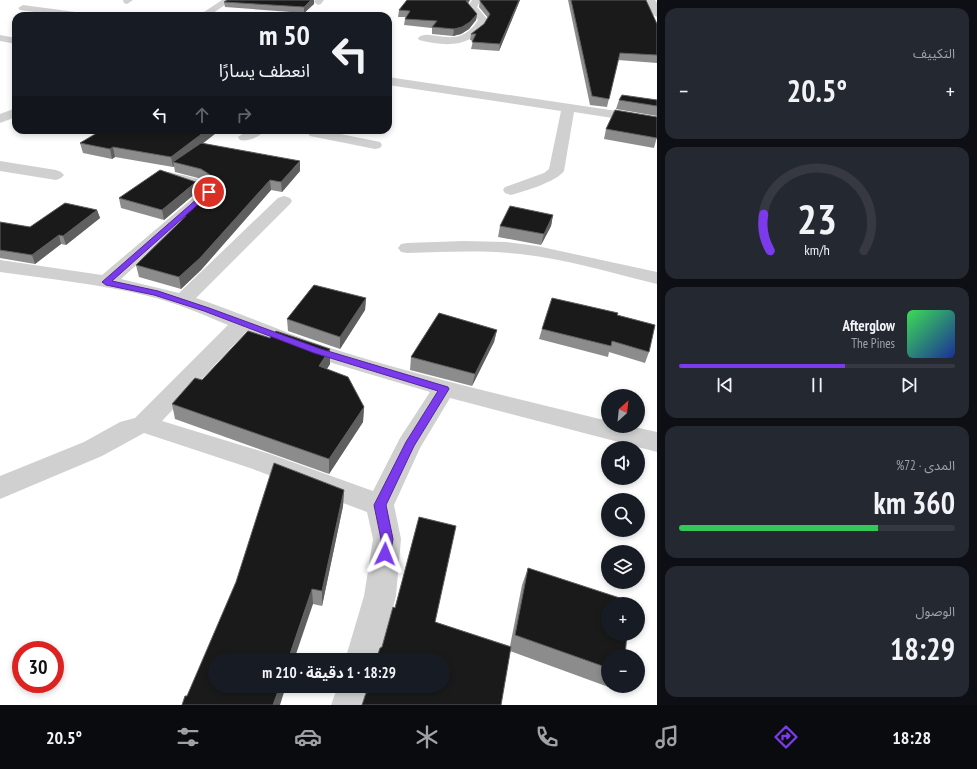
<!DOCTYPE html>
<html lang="ar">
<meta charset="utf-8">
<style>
body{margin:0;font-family:"PT Sans Narrow","Noto Sans Arabic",sans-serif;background:#242831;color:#f1f3f6;direction:rtl;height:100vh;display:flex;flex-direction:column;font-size:15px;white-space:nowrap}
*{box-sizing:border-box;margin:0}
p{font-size:13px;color:#9ea1a6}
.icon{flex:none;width:22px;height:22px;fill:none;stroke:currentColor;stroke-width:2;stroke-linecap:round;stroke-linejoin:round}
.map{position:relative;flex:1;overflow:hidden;direction:ltr}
.side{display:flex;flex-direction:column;gap:8px;padding:8px;background:#0d0f14;width:320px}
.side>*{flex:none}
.hud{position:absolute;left:12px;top:12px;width:380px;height:122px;border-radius:12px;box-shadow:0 2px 6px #0003;direction:rtl;background:#171b24;color:#f1f3f6;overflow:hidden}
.needle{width:26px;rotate:27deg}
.tools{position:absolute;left:601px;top:389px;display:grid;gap:8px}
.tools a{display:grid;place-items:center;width:44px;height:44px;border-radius:50%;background:#171b24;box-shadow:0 2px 6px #0003;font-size:20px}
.speed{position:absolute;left:12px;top:641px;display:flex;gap:8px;font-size:20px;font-weight:700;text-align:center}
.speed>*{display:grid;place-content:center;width:52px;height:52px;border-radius:50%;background:#171b24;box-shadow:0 2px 6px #0003;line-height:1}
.speed .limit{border:6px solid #d22;background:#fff;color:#111}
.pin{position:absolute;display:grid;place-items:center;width:34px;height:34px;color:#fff;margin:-17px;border:2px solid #fff;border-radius:50%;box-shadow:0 1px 4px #0007}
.me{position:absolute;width:44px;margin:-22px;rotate:2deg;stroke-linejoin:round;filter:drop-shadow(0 0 3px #0008)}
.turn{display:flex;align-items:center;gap:14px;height:84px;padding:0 16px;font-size:18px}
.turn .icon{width:52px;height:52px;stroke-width:2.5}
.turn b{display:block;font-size:28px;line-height:34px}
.lanes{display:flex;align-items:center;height:38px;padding:0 16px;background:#0003;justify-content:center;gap:20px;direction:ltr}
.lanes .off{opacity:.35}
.big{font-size:30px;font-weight:700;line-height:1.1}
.side .widget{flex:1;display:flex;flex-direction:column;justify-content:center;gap:6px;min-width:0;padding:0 14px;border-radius:12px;background:#242831}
.side .dial{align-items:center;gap:0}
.dial svg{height:104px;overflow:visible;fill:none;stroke:#363941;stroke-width:7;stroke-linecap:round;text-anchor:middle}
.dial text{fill:#f1f3f6;stroke:none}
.song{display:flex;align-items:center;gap:12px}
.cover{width:48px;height:48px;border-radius:6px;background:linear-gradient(135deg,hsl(130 70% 55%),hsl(230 70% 35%))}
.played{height:4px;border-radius:2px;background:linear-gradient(90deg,#7c3aed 60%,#363941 60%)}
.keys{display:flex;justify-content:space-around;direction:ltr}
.heat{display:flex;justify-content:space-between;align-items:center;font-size:22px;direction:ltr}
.charge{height:6px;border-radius:3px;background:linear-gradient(90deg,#34c759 72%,#363941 0)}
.trip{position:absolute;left:208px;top:653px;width:242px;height:40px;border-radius:20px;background:#171b24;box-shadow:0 2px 6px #0003;font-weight:700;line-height:40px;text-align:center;direction:rtl}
.tabs{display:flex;height:64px;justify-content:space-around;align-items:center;background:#090b0e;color:#9ea1a6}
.tabs .icon{width:28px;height:28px}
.tabs .selected{color:#7c3aed}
.tabs b{font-size:18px;color:#f1f3f6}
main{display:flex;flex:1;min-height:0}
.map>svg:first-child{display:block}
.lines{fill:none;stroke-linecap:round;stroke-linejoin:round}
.street{fill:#d0d0d0;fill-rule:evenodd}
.wall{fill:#8c8c8c}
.shaded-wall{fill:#5f5f5f}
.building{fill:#1a1a1a;stroke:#5f5f5f}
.route{fill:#7c3aed;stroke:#51269a}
</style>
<main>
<section class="side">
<div class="widget"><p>التكييف</p>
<div class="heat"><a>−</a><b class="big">20.5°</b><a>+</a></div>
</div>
<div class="widget dial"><svg viewBox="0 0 100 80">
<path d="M14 69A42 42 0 1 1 86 69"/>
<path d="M14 69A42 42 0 0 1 9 41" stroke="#7c3aed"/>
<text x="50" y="56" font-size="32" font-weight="700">23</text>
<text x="50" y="72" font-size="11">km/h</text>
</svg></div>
<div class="widget">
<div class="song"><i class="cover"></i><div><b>Afterglow</b><p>The Pines</p></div></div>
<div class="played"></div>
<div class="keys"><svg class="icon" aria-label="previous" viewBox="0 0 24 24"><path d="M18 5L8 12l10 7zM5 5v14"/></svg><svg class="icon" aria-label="pause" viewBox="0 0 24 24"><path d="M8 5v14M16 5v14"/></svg><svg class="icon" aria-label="next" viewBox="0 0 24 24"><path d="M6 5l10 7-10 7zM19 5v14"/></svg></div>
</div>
<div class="widget"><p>المدى · 72%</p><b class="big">360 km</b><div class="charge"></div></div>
<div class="widget"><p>الوصول</p><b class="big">18:29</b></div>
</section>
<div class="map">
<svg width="657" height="705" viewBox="0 0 657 705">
<rect width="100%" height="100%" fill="#fff"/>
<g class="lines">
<!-- street -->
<g class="street">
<polygon points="123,0 133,0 127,4 124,3"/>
<polygon points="222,0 232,0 209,16 198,16"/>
<polygon points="315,0 324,0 321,4 318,5 314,2"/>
<path d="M472,0H481L477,7L488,20C472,48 448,47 419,40L418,38C429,26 458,53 478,20L467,7Z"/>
<polygon points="647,0 655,0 657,3 657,17 652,14"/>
<polygon points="23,5 83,13 88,16 62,16 20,10 18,8"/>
<polygon points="0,35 16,38 16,44 0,41"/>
<path d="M388,77L657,117V125L574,112L564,171C556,182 525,191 511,195L505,193L503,190L505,187L544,173L549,169L561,111L388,85Z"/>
<polygon points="16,108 16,117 0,123 0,114"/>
<path d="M248,130H265C260,137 248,142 240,140L238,137Z"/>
<polygon points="305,130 321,130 375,141 380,142 382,145 380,148 375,149 310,136"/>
<polygon points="0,161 56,170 61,172 64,175 61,178 56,180 0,171"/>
<path d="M169,172C185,176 207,178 217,192L121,279L179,293L278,198L284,196L290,198L292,201L290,204L196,298C240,313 283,332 327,347C419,376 514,398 608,421V426H630L657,432V452L450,398L420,448L394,505L401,539L396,596L379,660H345L364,596L373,539L367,512L253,469L144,433L102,456L0,499V476L84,442L120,422L135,418L228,325C202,314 176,303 148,296C100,284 49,279 0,272V260L102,275L200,192L185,186L164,180L161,177L164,174ZM246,332L312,357L430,392L400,438L373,491L270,454L162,421Z"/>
<path d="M463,241L506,242L537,246L657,272V284C612,273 566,259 520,254C482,250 445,252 407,253L401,252L398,248L401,244L407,243Z"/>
<polygon points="338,686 372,686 367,705 331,705"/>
</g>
</g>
<!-- wall -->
<g class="wall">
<polygon points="314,0 314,4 304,13 225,7 224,2"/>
<polygon points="480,0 520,0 499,51 471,49 473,41 470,40 471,34 484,24 488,18 479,7"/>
<polygon points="568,0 646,0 657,24 657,63 618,60 607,107 590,105"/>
<polygon points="468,3 477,14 476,20 469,29 461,34 453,36 432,34 432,28 404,25 405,19 406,17 398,17 399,10"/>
<polygon points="619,100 657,100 657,116 616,109"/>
<polygon points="606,129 657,137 654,148 604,139"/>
<polygon points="80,143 203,143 300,171 282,192 271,190 201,270 181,289 139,277 136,265 181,221 180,215 213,186 202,179 175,172 174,166 173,167 115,157 112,159 83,153"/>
<polygon points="196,182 197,192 164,220 121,208 119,198"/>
<polygon points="97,210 100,218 66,245 61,244 35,264 0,258 0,222 30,227"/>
<polygon points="553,215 551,226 541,245 498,237 500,226"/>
<polygon points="366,298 365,310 340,349 288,331 287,319"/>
<polygon points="617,315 649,352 645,363 609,352 608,357 539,339 542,329"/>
<polygon points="497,330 494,342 472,386 410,370 411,357"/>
<polygon points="270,338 330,349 330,364 327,369 364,407 363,422 329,474 175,419 172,404"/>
<polygon points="344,490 343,506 322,606 313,604 187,696"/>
<polygon points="528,568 608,656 608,686 616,686 614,689 510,651 370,692 435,622 510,646 522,585"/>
</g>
<!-- shaded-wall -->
<g class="shaded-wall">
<polygon points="311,0 314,0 314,4 304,13 304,7"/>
<polygon points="467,0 470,0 466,7 466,1"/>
<polygon points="519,0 520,0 499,51 500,44"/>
<polygon points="477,14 476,20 469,29 461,34 453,36 454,29"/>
<polygon points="207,130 220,130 178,163 173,162 174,166 173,167 171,157"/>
<polygon points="113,147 115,157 112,159 110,149"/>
<polygon points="300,161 300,171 282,192 281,182"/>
<polygon points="270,180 271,190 201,270 181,289 179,277"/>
<polygon points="196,182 197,192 164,220 162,210"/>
<polygon points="97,210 100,218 66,245 63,236"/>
<polygon points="553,215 551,226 541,245 544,234"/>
<polygon points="59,235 61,244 35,264 32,255"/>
<polygon points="366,298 365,310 340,349 340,337"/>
<polygon points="497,330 494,342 472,386 475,374"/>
<polygon points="330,349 330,364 319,381 319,366"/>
<polygon points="364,407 363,422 329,474 329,459"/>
<polygon points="344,490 343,506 322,606 322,591"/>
<polygon points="312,589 313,604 294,660 288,660"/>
<polygon points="280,686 286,686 280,705 273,705"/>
</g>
<!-- building -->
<g class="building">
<polygon points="227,0 311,0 304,7 224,2"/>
<polygon points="407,0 467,0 466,1 477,14 470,22 462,27 454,29 432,27 437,21 405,19 410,11 399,10"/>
<polygon points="480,0 519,0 500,44 472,42 476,34 471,34 484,24 490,14 480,1"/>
<polygon points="571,0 646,0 657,24 657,55 620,53 609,99 592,96"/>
<polygon points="622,95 657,100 657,106 619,100"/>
<polygon points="615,110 657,117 657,138 606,129"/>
<polygon points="102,130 207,130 171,157 113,147 110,149 80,143"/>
<polygon points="201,143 300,161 281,182 270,180 200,258 179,277 136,265 186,216 180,215 217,183 217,180 212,176 201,169 173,162"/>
<polygon points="160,170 196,182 162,210 119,198"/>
<polygon points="65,203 97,210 63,236 59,235 32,255 0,250 0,222 30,227"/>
<polygon points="510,206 553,215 544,234 500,226"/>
<polygon points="314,285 366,298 340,337 287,319"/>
<polygon points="552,298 618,313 617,315 655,325 649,352 612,341 611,346 542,329"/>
<polygon points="439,313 497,330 475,374 411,357"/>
<polygon points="248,331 270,338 276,331 330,349 319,366 348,377 364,407 329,459 172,404 195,378 202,380"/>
<polygon points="274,463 344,490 322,591 312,589 288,660 215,660 215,686 280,686 273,705 182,705 185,696 187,696 236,582"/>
<polygon points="419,517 456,526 435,622 511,647 501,705 362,705 366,693 370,692 371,686 443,686 443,660 376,660 380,648 382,647 393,607 395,608"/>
<polygon points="528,568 629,601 629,604 608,604 608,634 627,634 625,656 608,656 608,668 515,635"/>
</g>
<!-- route -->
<polygon class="route" points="206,191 212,192 112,281 158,291 209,308 321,349 448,387 449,389 414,446 386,505 393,539 390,557 385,559 381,557 379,554 381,539 374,505 406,442 438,391 314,353 204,311 154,295 106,285 102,282"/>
</svg>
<div class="tools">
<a><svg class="needle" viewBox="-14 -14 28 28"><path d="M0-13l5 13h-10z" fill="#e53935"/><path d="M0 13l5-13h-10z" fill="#9ea1a6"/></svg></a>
<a><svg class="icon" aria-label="sound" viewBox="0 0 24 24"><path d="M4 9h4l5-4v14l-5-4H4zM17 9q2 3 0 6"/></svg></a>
<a><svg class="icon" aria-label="search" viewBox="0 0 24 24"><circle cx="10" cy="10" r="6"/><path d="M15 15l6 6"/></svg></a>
<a><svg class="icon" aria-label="layers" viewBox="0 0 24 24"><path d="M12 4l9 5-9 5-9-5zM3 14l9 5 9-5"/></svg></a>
<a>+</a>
<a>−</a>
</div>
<div class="speed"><div class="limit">30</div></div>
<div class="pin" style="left:209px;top:192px;background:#d93025"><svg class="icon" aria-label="arrive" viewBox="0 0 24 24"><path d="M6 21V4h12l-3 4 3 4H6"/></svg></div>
<svg class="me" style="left:385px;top:554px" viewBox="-20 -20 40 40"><path d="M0-17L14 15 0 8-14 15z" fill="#7c3aed" stroke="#fff" stroke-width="4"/></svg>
<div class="trip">18:29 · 1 دقيقة · 210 m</div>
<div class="hud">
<div class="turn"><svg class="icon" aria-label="left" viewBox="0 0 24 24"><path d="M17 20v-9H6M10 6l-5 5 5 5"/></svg><div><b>50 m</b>انعطف يسارًا</div></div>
<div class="lanes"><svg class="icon" aria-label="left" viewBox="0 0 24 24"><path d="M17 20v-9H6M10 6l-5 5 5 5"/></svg><svg class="icon off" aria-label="ahead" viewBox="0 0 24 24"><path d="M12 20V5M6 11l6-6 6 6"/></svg><svg class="icon off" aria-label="right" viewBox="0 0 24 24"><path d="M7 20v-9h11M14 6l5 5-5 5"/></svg></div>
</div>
</div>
</main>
<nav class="tabs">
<b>18:28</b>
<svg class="icon selected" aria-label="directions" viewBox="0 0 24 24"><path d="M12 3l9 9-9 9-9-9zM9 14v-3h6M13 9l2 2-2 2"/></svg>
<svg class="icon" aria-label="music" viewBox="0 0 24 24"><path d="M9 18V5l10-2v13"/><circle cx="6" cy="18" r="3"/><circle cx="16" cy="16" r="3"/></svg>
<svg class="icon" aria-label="phone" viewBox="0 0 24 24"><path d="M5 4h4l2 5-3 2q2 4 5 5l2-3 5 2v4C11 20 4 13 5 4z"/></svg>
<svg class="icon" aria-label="climate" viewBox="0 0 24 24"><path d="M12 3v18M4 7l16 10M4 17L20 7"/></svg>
<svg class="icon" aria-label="car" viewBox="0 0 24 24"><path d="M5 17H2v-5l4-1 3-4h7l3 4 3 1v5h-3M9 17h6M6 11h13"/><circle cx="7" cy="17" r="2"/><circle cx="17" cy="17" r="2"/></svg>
<svg class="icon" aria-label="filters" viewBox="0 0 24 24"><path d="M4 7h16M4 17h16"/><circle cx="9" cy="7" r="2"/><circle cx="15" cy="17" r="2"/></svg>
<b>20.5°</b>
</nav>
